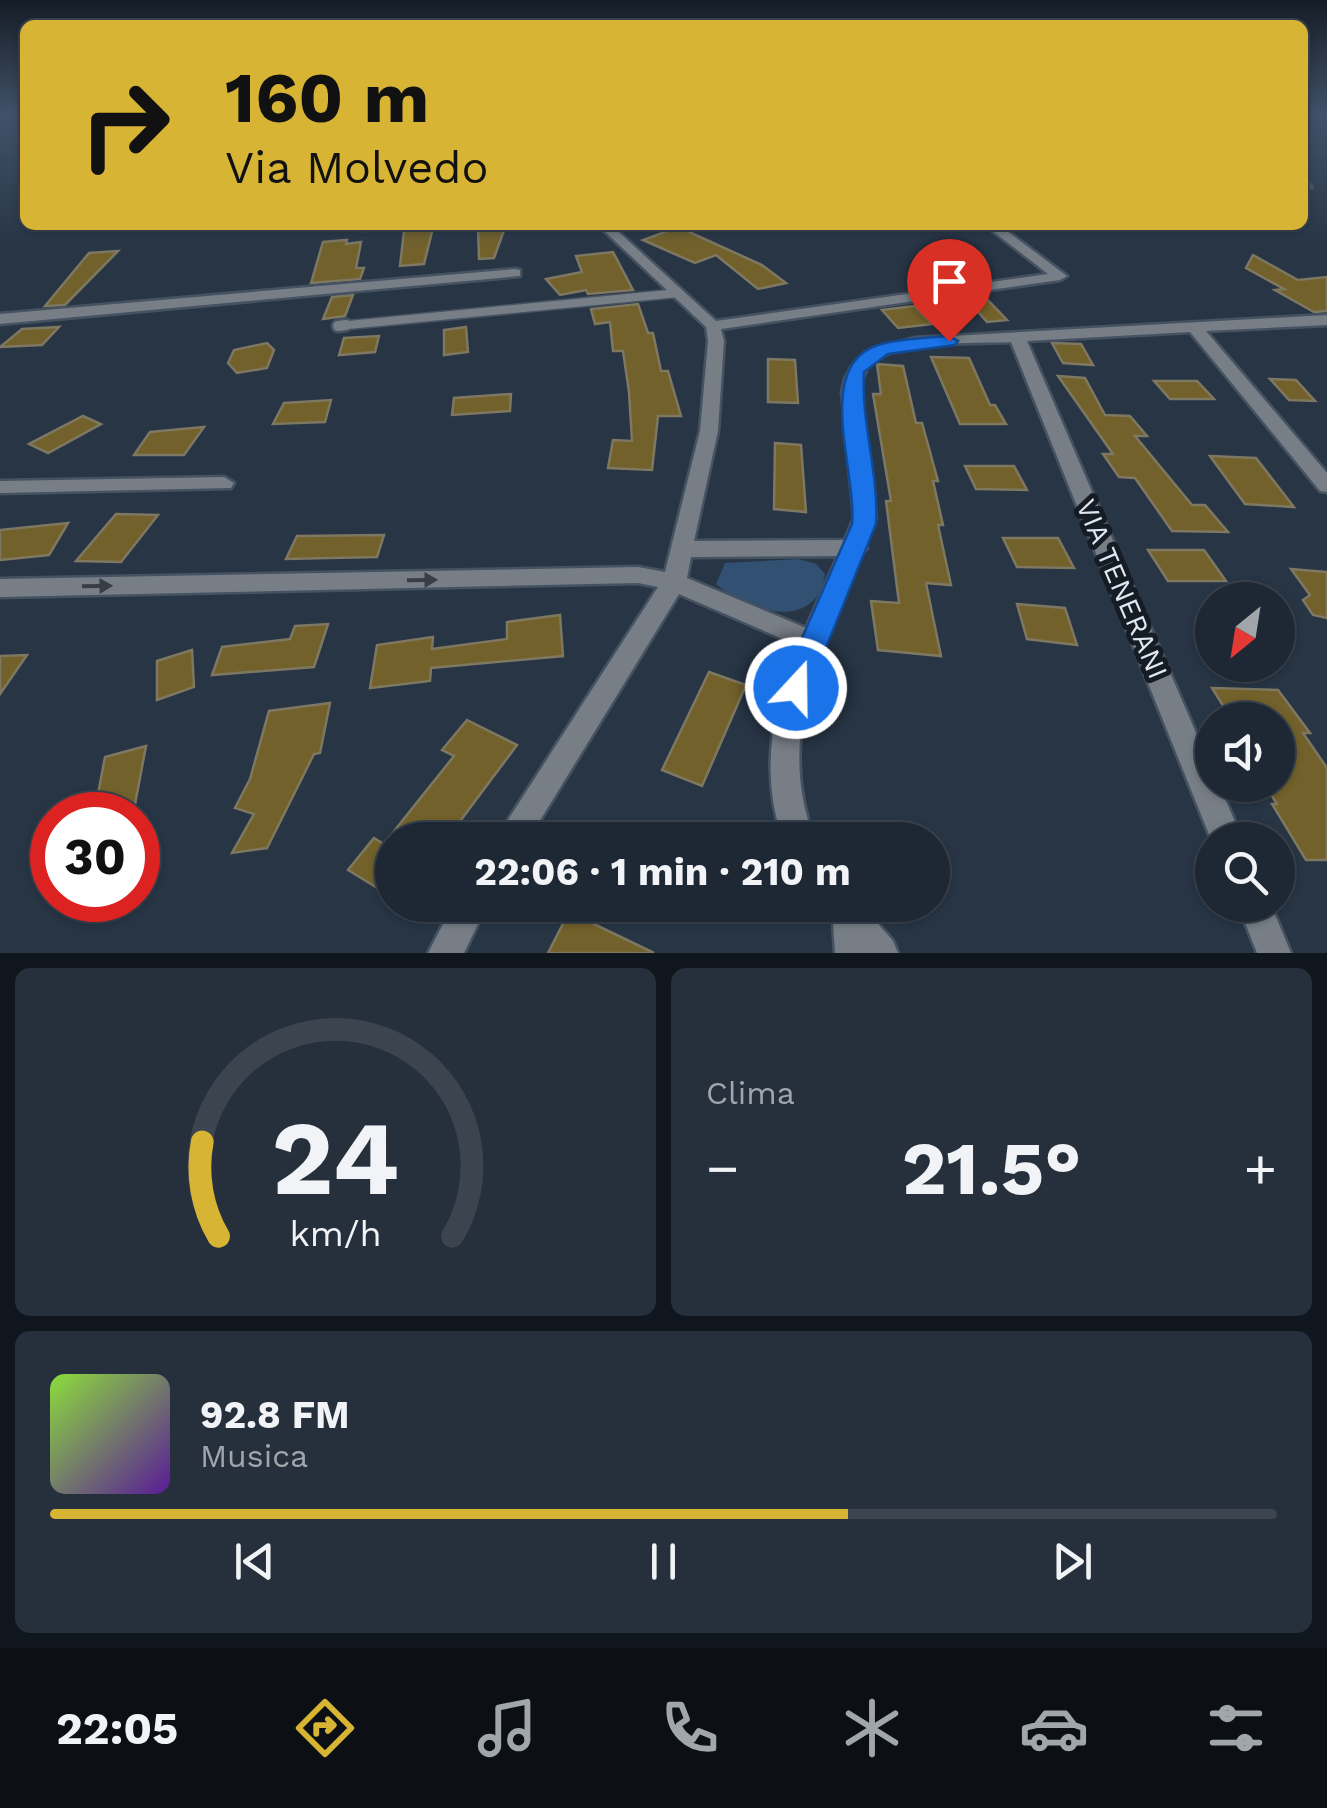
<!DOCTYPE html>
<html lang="it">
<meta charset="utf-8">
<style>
body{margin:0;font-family:"Work Sans",sans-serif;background:#25303c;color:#f1f3f6;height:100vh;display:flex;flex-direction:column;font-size:38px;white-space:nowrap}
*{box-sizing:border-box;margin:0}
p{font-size:32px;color:#a0a6ac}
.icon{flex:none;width:55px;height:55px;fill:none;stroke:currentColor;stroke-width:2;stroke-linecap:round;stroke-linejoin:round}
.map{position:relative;height:953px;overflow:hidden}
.details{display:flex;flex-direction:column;gap:15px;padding:15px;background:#10161d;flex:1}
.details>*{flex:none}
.hud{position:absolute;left:20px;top:20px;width:1288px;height:210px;border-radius:15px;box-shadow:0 2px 8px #0004,0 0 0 2px #3b444f;background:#d7b434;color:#111;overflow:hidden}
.needle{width:65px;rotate:210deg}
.buttons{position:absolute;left:1195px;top:582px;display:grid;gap:20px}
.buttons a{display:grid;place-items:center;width:100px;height:100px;border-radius:50%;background:#1d2834;box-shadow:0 2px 8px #0004,0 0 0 2px #3b444f;font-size:50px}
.speed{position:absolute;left:30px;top:792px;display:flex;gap:20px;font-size:50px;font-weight:700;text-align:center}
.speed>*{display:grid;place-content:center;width:130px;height:130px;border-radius:50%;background:#1d2834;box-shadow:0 2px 8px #0004,0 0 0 2px #3b444f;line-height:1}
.speed .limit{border:15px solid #d22;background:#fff;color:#111}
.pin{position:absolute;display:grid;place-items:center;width:85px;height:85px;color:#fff;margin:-102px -42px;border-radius:50% 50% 50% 0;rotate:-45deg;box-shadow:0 0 10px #0007}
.pin .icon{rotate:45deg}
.me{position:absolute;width:110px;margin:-55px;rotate:21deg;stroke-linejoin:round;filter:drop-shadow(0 0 8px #0008)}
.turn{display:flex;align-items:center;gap:35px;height:210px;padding:0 40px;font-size:45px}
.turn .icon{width:130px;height:130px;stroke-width:2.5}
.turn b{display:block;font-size:70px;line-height:85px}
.big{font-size:75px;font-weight:700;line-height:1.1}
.details .tile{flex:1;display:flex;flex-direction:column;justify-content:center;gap:15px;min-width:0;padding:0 35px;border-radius:15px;background:#25303c}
.details .dial{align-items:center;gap:0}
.dial svg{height:260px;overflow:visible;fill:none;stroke:#3b444f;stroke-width:7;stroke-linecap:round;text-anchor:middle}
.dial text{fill:#f1f3f6;stroke:none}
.song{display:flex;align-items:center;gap:30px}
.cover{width:120px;height:120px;border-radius:15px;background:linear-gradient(135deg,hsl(90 70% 55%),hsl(270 70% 35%))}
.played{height:10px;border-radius:5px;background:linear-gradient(90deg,#d7b434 65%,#3b444f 65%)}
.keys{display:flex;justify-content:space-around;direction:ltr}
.heat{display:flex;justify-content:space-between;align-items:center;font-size:55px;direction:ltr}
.details .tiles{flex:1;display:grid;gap:15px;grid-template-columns:1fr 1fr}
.tile:last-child{grid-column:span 2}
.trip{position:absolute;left:375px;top:822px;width:575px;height:100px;border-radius:50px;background:#1d2834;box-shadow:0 2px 8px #0004,0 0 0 2px #3b444f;font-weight:700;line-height:100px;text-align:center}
.menu{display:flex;height:160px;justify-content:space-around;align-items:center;background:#0c1015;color:#a0a6ac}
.menu .icon{width:70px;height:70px}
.menu .selected{color:#d7b434}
.menu b{font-size:45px;color:#f1f3f6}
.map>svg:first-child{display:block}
.green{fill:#315072}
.building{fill:#72612a;stroke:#7e7761;stroke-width:2.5}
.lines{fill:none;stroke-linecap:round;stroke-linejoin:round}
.lane-far1-casing{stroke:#455261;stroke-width:11}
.lane-casing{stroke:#455261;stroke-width:15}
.street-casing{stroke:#455261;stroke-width:5}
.lane-far1{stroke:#777e86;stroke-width:8}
.lane{stroke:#777e86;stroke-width:10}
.street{fill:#777e86;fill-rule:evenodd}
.oneway{fill:#383e46}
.route{fill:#1a73e8;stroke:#114b97;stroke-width:2.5}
.labels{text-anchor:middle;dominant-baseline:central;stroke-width:10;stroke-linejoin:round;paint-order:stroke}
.street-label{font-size:28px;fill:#e0e9f3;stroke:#161c24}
</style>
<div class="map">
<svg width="1327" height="953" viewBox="0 0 1327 953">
<rect width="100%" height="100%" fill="#273545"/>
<!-- green -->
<path class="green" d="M799,559L816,564L825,574C817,633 747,612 716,584L725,563Z"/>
<!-- building -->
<g class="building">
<polygon points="478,225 506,225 494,258 479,259"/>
<polygon points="678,227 762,265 786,283 758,289 716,255 695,263 643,240"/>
<polygon points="433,228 424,264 400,266 404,231"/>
<polygon points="347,240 346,244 361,242 356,268 364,268 360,279 311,283 323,242"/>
<polygon points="118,251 65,305 45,306 89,253"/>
<polygon points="613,252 633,290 588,294 586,290 560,295 546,279 582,272 576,256"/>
<polygon points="1253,255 1298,280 1327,277 1327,311 1314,312 1275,290 1284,289 1246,268"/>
<polygon points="353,295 345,316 323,319 332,297"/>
<polygon points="983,295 1007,320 987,322 965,297"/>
<polygon points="638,304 648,333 653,333 661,371 668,371 681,416 658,416 652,470 608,468 613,440 632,441 629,392 623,351 613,351 610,322 595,324 591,309"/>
<polygon points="914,306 932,324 898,328 882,310"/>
<polygon points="59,327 42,345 0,347 22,329"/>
<polygon points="466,327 468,352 444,355 444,330"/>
<polygon points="379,336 375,352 339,355 344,338"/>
<polygon points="267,343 274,350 267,368 237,373 228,363 234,350"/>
<polygon points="1052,343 1081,344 1093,365 1063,363"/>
<polygon points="931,357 969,358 990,405 995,405 1006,424 960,424"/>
<polygon points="768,359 795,360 798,403 768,402"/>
<polygon points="877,364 903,366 916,423 922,423 938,481 933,481 943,525 938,525 951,585 926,583 941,656 878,650 871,601 899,603 886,501 891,501 873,394 881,394"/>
<polygon points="1058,376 1085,378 1105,415 1130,416 1147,436 1135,436 1192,505 1205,505 1228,532 1172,531 1135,478 1119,477 1103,454 1113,454"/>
<polygon points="1270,379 1296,380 1315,401 1289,400"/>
<polygon points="1154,381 1197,381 1214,399 1170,399"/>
<polygon points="511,394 510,411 452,415 454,398"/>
<polygon points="331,400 325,422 273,424 284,403"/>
<polygon points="83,416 101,424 48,453 29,444"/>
<polygon points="204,427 184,455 134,455 150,432"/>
<polygon points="775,443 801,445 806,512 774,509"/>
<polygon points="1210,456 1256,458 1294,507 1245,504"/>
<polygon points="965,466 1014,466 1027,490 976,489"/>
<polygon points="116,514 158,515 121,562 76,561"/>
<polygon points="68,523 49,555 0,560 0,530"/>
<polygon points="384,535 377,557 286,559 297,536"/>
<polygon points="1003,538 1058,538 1074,568 1017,567"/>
<polygon points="1148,550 1204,550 1226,581 1168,581"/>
<polygon points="1291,569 1327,572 1327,618 1313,615 1303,600 1310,595"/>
<polygon points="1017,604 1065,608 1077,645 1027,639"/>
<polygon points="560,615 563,656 431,668 430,681 370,688 377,645 433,637 432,649 507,639 507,622"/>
<polygon points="328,624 314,667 212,675 222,647 290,639 295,626"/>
<polygon points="192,650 194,687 157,700 157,661"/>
<polygon points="27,655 0,694 0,656"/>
<polygon points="709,672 746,685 702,786 662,770"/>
<polygon points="1212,688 1278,690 1310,733 1303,733 1327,768 1327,860 1306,860 1272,804 1277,804 1265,785 1278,785 1278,720 1232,720"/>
<polygon points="330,703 320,753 314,754 267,848 232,853 254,814 235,808 250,779 269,711"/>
<polygon points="467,720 517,745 446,840 387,840 454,756 442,750"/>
<polygon points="146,746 133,815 94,815 105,757"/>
<polygon points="374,838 392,849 392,897 348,870"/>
<polygon points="569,912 654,953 548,953"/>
</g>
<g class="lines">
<!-- lane-far1 casing -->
<g class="lane-far1-casing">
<g id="lane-far1">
<polyline points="363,227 395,225"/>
<polyline points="338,326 679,293"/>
</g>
</g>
<!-- lane casing -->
<g class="lane-casing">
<polyline id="lane" points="338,326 346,325"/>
</g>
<!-- street casing -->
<g class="street-casing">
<g id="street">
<polygon points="1302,184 1310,185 1312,187 1302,190"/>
<path d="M598,225H611L716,321L1048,274L985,225H999L1067,276L1060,280L721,329L724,341L718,431L694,541L845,540L854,518L842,392L845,379L852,366L866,352L915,338L1327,315V325L1206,331L1327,473V492L1320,491L1190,332L1027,341L1212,770V785H1219L1243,840L1212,842L1011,342C976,344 898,339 872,363C863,371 862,381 860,392L876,518L865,544L867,548L861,554C822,650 774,736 815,840H783C760,774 771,710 799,646L679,594L528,840H495L658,587L638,583L0,597V579L638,567L665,572L700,431L708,341L706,327ZM838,556L806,628L687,578L691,557Z"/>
<polygon points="515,269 520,270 520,276 0,324 0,314"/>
<polygon points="224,477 234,483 231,488 0,493 0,481"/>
<polygon points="453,905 487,905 464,953 428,953"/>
<polygon points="824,905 862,905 893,941 898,953 835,953 833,922"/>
<polygon points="1238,905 1271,905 1291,953 1257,953"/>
</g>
</g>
<!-- lane-far1 -->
<use href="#lane-far1" class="lane-far1"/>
<!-- lane -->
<use href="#lane" class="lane"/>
<!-- street -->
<use href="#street" class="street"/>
</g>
<!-- one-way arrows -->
<defs><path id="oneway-solid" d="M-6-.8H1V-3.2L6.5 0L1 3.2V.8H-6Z" transform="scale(2.5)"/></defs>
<g class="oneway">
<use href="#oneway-solid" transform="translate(422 580) rotate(-1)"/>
<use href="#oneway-solid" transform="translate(97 586) rotate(-1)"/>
</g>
<!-- sky -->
<linearGradient id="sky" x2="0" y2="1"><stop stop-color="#151d26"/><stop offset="0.46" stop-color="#415168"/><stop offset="1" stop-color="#415168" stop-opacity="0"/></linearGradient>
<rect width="1327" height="249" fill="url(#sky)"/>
<!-- route -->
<path class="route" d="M949,336L958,341L955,345L888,354L864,372C861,424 879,473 876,524L806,697L796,700L785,697L780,688L852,524C857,471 813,366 878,345C900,338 927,338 949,336Z"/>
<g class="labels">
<!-- street labels -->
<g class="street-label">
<text transform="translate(1122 589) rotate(67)">VIA TENERANI</text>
</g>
</g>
</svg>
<div class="buttons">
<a><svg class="needle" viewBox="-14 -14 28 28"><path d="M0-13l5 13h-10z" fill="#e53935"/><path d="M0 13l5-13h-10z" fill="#a0a6ac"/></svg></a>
<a><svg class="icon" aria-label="sound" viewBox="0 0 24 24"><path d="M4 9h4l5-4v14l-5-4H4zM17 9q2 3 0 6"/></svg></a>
<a><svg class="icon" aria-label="search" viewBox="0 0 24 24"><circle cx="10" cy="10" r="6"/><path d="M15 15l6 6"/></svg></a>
</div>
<div class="speed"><div class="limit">30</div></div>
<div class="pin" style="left:949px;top:341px;background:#d93025"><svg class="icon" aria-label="arrive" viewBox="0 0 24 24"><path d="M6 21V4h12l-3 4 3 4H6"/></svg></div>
<svg class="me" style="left:796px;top:688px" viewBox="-20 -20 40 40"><circle r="17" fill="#1a73e8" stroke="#fff" stroke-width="3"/><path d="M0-11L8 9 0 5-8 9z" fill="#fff"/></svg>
<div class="trip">22:06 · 1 min · 210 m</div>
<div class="hud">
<div class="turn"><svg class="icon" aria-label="right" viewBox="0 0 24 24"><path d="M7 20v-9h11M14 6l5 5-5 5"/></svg><div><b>160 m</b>Via Molvedo</div></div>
</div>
</div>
<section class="details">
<div class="tiles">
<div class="tile dial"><svg viewBox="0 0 100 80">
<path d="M14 69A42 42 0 1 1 86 69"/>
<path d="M14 69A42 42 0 0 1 9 40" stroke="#d7b434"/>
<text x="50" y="56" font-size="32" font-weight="700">24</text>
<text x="50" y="72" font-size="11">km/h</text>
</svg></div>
<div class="tile"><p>Clima</p>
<div class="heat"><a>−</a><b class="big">21.5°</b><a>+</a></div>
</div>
<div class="tile">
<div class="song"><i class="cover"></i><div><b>92.8 FM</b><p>Musica</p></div></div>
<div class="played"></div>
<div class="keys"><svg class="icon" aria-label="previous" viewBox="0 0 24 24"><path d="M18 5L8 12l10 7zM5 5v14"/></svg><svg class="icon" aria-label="pause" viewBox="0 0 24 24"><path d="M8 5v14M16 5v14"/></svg><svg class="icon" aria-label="next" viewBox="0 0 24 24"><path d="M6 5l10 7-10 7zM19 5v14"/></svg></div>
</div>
</div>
</section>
<nav class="menu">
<b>22:05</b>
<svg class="icon selected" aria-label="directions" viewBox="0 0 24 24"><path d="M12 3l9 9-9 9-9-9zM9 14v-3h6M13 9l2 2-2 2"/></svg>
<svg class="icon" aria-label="music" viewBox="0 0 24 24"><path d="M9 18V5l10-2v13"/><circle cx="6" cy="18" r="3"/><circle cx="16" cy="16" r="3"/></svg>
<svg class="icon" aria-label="phone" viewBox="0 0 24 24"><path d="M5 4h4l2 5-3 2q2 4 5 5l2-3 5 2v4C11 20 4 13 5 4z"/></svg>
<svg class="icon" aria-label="climate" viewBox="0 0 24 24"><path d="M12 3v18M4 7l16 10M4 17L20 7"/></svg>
<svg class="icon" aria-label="car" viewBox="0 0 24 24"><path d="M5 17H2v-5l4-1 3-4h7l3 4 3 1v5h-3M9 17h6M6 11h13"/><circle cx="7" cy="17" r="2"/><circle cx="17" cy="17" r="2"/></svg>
<svg class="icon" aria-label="filters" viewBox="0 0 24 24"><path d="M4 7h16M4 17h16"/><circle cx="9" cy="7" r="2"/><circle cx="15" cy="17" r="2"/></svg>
</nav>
